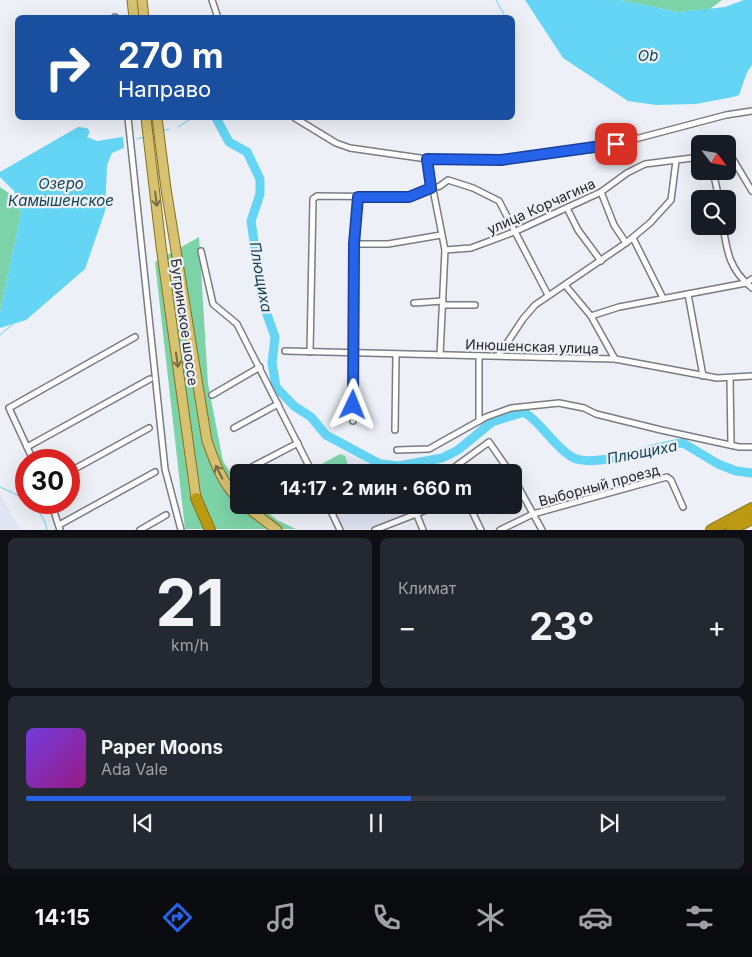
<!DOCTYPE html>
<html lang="ru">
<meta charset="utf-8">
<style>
body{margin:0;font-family:Inter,sans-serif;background:#242831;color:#f1f3f6;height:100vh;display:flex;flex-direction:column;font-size:19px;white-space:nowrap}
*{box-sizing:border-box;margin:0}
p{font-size:16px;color:#9ea1a6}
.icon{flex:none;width:28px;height:28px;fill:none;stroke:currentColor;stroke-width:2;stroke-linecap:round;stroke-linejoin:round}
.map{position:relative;height:530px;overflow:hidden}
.sheet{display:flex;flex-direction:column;gap:8px;padding:8px;background:#0d0f14;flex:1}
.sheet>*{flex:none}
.hud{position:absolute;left:15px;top:15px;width:500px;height:105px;border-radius:8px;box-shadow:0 5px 20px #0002;background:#1a4fa0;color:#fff;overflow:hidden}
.needle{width:32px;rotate:121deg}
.buttons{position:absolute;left:691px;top:135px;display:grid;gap:10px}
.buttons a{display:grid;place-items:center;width:45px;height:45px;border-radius:8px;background:#171b24;box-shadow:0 5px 20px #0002;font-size:25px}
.speed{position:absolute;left:15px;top:449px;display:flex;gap:10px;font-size:25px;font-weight:700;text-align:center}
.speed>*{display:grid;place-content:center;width:65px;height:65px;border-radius:50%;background:#171b24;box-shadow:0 5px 20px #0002;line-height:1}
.speed .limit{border:8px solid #d22;background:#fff;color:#111}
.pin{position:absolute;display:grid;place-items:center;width:42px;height:42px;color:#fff;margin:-21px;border-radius:10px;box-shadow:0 2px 8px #0006}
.me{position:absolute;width:55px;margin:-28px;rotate:2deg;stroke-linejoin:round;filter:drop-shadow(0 0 4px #0008)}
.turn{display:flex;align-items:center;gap:18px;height:105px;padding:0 20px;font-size:22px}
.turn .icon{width:65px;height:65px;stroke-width:2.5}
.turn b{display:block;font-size:35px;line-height:42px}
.big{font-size:38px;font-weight:700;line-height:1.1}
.sheet .card{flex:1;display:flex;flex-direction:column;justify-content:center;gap:8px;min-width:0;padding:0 18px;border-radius:8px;background:#242831}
.sheet .dial{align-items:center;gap:0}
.dial b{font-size:65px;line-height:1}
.song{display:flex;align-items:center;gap:15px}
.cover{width:60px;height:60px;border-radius:8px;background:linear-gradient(135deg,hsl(260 70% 55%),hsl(310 70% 35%))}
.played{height:5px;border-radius:2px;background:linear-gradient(90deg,#2563eb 55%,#363941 55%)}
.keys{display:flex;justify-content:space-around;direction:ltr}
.heat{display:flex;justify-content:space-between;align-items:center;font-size:28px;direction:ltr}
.sheet .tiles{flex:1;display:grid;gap:8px;grid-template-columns:1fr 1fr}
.card:last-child{grid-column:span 2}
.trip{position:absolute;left:230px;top:464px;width:292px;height:50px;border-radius:8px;background:#171b24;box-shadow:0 5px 20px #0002;font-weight:700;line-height:50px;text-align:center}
.menu{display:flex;height:80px;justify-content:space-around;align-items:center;background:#090b0e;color:#9ea1a6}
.menu .icon{width:35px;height:35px}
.menu .selected{color:#2563eb}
.menu b{font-size:22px;color:#f1f3f6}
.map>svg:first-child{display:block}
.built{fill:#e0e4f3}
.green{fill:#7dd3a8}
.water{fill:#64d5f4}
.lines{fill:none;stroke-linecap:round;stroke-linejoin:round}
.stream{stroke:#64d5f4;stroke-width:1}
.river{stroke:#64d5f4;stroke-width:9}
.street-casing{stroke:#7a7c83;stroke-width:8}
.primary-casing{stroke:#88711b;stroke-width:11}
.highway-casing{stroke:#88711b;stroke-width:12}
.street{stroke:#fff;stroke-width:5}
.primary{stroke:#d7c271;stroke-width:9}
.highway{stroke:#bc9912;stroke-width:10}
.oneway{stroke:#766d4a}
.route-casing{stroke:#184099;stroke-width:12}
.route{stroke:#2563eb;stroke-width:9}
.labels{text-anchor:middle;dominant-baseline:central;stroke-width:4.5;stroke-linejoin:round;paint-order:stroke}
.street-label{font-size:14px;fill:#27282b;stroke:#eef0f8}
.water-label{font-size:15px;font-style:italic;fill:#124552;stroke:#eef0f8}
</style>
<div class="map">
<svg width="752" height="530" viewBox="0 0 752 530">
<rect width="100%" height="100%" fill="#eef0f8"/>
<!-- built -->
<g class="built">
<polygon points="344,453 387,472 311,472"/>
<polygon points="0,494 20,529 0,529"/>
<polygon points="329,505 414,505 417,512 377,529 344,529"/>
</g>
<!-- green -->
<g class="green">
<polygon points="620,0 722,0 710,9 678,12"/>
<polygon points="0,187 16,198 21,213 0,313"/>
<polygon points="199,237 208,384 223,461 239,486 239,505 259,505 277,520 296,529 185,529 155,262"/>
<polygon points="340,454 345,456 348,465 347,468 338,472 319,472 318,466"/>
</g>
<!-- water -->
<g class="water">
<polygon points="525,0 620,0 678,12 725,7 744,0 752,0 752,65 747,72 739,95 733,97 696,104 656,105 628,101 563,58"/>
<polygon points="78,127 87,128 90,132 87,137 97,141 123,137 124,148 112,153 107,165 105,211 85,269 26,320 0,328 0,313 21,213 14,191 0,177 0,172"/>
</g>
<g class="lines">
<!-- stream -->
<g class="stream">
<polyline points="496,0 506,18"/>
<polyline points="178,127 192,118"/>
<polyline points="162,131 169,129"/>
<polyline points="137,139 144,137"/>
<polyline points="0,335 13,324"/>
<polyline points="0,487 26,499"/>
<polyline points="33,502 45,522 47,530"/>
</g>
<!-- river -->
<path class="river" d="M216,118L229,142L247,152L260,179V194L251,221L263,303L275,337L272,363L276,387L294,406L311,417L326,435L380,464L399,466L442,458L458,450L492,422L524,412C543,424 553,446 572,457C593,470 657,445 683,443L718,464L736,471L752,473"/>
<!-- street casing -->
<g class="street-casing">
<g id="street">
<polyline points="212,0 218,18"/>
<polyline points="115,17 115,18"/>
<polyline points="128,118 165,469 181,530"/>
<polyline points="295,118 336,143 350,148 427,159 501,160 601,148 726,115 752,111"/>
<polyline points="728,151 752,191"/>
<polyline points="427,159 445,250 440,355"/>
<polyline points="713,171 719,199"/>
<polyline points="601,192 614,225 626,243"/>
<polyline points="567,208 578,230 601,261"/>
<path d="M723,226C727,253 730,270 752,288"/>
<polyline points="633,238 663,298"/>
<polyline points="354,244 388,244 441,235"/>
<polyline points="445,250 471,248 514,232 601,192 627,173 645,164 700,157"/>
<polyline points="201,251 213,304 237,324 312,472"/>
<polyline points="565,285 591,316"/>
<polyline points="688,294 703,376"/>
<polyline points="414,303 443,301"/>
<polyline points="443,305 475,305"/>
<polyline points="285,351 615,359 717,378 752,376"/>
<polyline points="310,352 313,199 317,196 409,197 440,186 448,180 473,188 499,201 548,295"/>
<polyline points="499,355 523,319 535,305 626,243 650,223 671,200 676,161"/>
<polyline points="479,356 479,421"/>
<polyline points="615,359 591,316 619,307 746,283 752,279"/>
<polyline points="730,378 731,445"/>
<polyline points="212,395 260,367"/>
<polyline points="353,421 354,244 358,197"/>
<polyline points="234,428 278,404"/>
<polyline points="395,430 396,354"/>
<polyline points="27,447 150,379"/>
<polyline points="397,450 429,449 486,417 511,408 559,403 584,408 596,414 661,430 739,447 752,447"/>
<polyline points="33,460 9,408 135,337"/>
<polyline points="248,469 298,443"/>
<polyline points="69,472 149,428"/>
<polyline points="451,472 452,469 489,442 510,472"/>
<polyline points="514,479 542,530"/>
<polyline points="51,502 60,530"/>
<polyline points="328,505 340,530"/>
<polyline points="469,505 481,530"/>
<polyline points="416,513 423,530"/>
<polyline points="59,525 155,472"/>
<polyline points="140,530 166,515"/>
<polyline points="375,530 434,507 450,505"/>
<polyline points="500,530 533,514 667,477 671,480 683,507"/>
</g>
</g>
<!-- primary casing -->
<g class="primary-casing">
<g id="primary">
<polyline points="132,0 134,18"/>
<polyline points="142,0 144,18"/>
<polyline points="146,118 161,246 196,498"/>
<path d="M157,118L166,189L207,441C215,463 222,483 239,500"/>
<polyline points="244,505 277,530"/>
</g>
</g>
<!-- highway casing -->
<g class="highway-casing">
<g id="highway">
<polyline points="196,498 210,530"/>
<polyline points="711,530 752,508"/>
<polyline points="731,530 752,519"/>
</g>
</g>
<!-- street -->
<use href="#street" class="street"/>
<!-- primary -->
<use href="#primary" class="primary"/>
<!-- highway -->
<use href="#highway" class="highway"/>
</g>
<!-- one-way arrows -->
<defs><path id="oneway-shaft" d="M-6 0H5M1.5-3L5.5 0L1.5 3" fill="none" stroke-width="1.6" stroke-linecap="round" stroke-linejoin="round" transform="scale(1.25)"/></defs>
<g class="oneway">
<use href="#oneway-shaft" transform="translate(156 199) rotate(83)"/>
<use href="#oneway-shaft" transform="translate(177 360) rotate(82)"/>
<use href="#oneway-shaft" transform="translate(219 472) rotate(-117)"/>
</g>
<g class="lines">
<!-- route casing -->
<g class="route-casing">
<polyline id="route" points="353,405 354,244 358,197 409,197 431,188 427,159 501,160 616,144"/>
</g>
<!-- route -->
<use href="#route" class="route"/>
</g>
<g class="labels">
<!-- street labels -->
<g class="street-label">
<text transform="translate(541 206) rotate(-24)">улица Корчагина</text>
<text transform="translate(185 322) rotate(82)">Бугринское шоссе</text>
<text transform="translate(532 346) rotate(2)">Инюшенская улица</text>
<text transform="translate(599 485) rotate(-15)">Выборный проезд</text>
</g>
<!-- water labels -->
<g class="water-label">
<text x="648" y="55">Ob</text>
<text x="61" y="183">Озеро<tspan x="61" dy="17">Камышенское</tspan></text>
<text transform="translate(261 277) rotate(80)">Плющиха</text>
<text transform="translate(642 452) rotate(-11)">Плющиха</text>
</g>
</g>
</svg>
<div class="buttons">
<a><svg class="needle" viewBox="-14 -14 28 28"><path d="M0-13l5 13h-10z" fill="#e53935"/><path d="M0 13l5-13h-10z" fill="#9ea1a6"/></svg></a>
<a><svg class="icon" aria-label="search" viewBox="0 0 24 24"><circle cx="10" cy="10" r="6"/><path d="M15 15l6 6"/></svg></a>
</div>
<div class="speed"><div class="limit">30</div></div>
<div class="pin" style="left:616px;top:144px;background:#d93025"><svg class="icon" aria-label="arrive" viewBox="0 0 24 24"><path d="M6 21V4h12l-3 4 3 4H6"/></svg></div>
<svg class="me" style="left:353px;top:405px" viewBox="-20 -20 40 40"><path d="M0-17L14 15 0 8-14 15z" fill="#2563eb" stroke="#fff" stroke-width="4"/></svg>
<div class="trip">14:17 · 2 мин · 660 m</div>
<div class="hud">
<div class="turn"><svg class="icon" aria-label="right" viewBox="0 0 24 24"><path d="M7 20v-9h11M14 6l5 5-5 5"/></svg><div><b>270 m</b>Направо</div></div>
</div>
</div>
<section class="sheet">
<div class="tiles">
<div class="card dial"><b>21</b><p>km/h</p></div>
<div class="card"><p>Климат</p>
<div class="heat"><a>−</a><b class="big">23°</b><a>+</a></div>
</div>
<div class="card">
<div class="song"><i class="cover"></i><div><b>Paper Moons</b><p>Ada Vale</p></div></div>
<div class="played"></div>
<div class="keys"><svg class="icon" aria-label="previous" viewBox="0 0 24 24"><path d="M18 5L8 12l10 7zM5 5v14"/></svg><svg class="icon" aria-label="pause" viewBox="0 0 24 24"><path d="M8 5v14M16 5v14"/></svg><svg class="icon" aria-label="next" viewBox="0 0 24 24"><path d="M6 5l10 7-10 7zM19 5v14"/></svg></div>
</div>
</div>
</section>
<nav class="menu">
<b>14:15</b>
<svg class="icon selected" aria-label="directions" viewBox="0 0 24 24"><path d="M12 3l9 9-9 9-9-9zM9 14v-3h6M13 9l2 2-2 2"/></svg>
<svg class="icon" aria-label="music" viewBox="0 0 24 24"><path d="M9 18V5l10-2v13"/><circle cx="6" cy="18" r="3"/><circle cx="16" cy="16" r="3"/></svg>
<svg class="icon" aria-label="phone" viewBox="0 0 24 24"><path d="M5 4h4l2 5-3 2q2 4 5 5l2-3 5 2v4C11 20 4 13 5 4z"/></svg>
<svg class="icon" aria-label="climate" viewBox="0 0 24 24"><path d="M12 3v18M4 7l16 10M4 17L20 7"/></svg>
<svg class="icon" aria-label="car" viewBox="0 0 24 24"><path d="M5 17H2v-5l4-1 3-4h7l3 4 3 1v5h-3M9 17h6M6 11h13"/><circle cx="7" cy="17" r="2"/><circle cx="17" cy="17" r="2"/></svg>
<svg class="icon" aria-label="filters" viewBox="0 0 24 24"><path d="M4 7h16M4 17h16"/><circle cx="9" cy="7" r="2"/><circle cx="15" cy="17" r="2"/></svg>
</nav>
